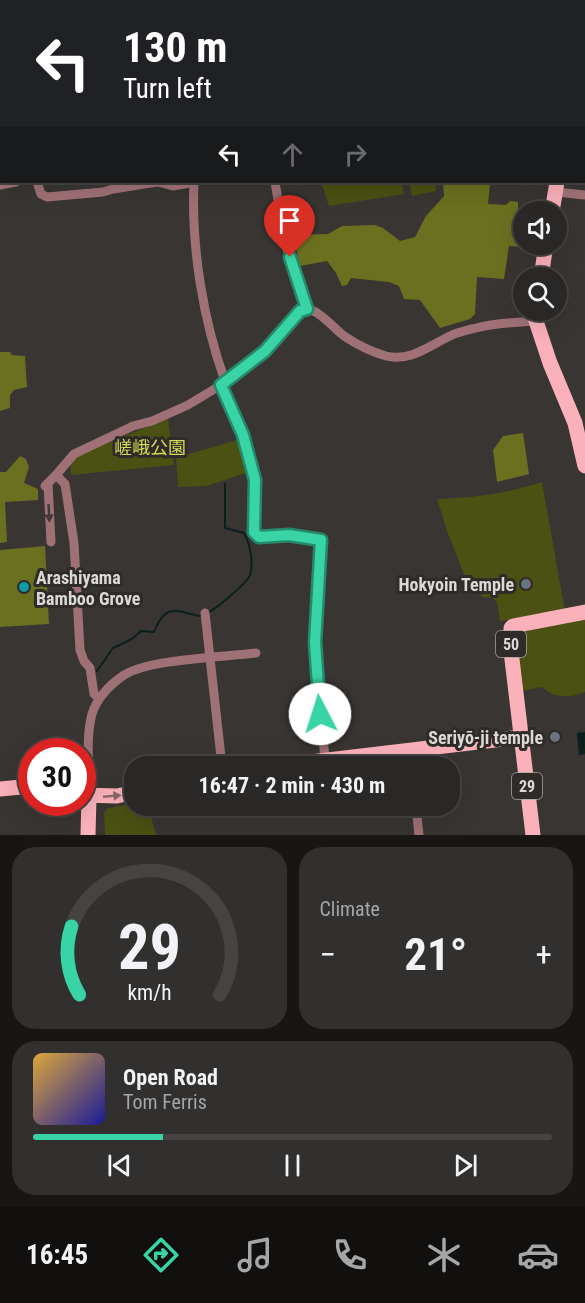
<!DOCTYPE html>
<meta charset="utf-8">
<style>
body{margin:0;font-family:"Roboto Condensed","Noto Sans JP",sans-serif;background:#32302e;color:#f1f3f6;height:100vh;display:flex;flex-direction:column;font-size:22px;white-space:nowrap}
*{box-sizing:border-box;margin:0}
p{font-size:20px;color:#a5a6a7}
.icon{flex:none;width:33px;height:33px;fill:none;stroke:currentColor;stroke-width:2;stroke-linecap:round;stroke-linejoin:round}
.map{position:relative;height:835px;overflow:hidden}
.sheet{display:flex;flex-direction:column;gap:12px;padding:12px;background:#171615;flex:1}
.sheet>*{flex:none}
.guide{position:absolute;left:0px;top:0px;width:585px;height:183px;box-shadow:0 6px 24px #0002,0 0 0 2px #464443;background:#202124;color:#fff;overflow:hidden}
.buttons{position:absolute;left:513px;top:201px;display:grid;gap:12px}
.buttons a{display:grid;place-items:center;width:54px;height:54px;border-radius:50%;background:#2a2826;box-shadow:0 6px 24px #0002,0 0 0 2px #464443;font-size:30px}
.speed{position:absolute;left:18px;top:738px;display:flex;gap:12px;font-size:30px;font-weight:700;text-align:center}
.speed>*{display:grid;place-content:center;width:78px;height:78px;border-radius:50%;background:#2a2826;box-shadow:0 6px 24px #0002,0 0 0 2px #464443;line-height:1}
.speed .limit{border:9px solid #d22;background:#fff;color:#111}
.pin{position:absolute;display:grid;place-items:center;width:51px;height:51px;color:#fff;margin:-62px -26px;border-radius:50% 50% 50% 0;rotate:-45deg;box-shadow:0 0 6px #0007}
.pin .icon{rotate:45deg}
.me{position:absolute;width:66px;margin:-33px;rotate:355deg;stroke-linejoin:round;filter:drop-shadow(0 0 4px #0008)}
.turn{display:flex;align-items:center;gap:21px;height:126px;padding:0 24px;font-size:27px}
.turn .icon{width:78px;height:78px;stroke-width:2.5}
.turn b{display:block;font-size:42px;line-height:51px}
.lanes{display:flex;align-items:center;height:57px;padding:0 24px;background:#0003;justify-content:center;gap:30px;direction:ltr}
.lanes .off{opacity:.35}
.big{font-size:45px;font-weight:700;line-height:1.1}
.sheet .tile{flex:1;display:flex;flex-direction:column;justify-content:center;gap:9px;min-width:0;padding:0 21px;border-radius:24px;background:#32302e}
.sheet .dial{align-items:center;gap:0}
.dial svg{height:156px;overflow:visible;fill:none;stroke:#464443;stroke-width:7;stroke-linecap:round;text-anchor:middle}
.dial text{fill:#f1f3f6;stroke:none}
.song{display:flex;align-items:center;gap:18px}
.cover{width:72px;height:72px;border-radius:9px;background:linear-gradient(135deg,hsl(40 70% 55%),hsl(240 70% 35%))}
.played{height:6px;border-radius:3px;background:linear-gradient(90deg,#39d4a5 25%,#464443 25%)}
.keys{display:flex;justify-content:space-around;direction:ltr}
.heat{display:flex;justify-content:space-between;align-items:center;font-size:33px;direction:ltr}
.sheet .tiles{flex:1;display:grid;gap:12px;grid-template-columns:1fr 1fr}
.tile:last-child{grid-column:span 2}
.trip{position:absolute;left:124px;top:756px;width:336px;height:60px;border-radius:24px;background:#2a2826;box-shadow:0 6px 24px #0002,0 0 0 2px #464443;font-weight:700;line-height:60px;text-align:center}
.menu{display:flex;height:96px;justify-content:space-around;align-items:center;background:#11100f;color:#a5a6a7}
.menu .icon{width:42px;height:42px}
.menu .selected{color:#39d4a5}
.menu b{font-size:27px;color:#f1f3f6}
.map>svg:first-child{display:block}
.green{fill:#4b5013}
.forest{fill:#6a701f}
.water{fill:#0b1f1f}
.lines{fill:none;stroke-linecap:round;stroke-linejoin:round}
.stream{stroke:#0b1f1f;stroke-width:2}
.street{stroke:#9f7177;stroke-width:9}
.primary{stroke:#fbb1ba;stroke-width:15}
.oneway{fill:#453938}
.oneway2{fill:#8a676a}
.route-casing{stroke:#258a6b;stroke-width:15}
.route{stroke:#39d4a5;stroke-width:10}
.worship-dot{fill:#6b7280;stroke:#2e2b28;stroke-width:2}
.culture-dot{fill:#0f9aa8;stroke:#2e2b28;stroke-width:2}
.labels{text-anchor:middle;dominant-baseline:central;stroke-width:6;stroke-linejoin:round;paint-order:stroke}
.shield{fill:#2e2b28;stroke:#a7a5a2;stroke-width:1.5}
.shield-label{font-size:16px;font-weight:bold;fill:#dbd9d7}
.park-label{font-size:18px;fill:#d2dd54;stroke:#2e2b28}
.poi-label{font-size:18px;font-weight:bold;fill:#dbd9d7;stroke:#2e2b28;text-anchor:end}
</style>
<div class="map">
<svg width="585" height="835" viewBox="0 0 585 835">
<rect width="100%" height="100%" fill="#383532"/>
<!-- green -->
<g class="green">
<polygon points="384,0 495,0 495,2"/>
<polygon points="321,182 401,182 404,194 329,206"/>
<polygon points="409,182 435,182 436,191 412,196"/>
<polygon points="168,418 174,465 71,475 70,462 76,456"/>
<polygon points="240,439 249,472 207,486 178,487 176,458"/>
<path d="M542,482L565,611L500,621L497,602L492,598L482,597L477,588L470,589L447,531L437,499C474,498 507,493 542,482Z"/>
<path d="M585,617V692C570,698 555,699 542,687L522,691L516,640L519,630Z"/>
<polygon points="135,803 135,806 148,806 156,835 105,835 104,813 108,808"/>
</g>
<!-- forest -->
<g class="forest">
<polygon points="0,0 165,0 165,1 2,2 1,15"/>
<polygon points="443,182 490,182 488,204 506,205 510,201 518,202 518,228 523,231 523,247 509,246 504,279 477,277 475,314 470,319 440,328 420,300 404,299 399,286 389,282 351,278 347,285 342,286 336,273 327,261 300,266 293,235 328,234 342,226 375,225 383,228 400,241 415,237 426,216 444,196"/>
<polygon points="0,352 10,352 12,355 25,356 27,387 14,390 10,395 10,408 0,411"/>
<polygon points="523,433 529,474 497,482 493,450 503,436"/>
<polygon points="20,456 26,459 29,467 24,483 38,489 38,500 5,502 7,542 0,543 0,472 6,472"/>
<polygon points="45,546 49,624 0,627 0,550"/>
</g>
<!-- water -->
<polygon class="water" points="585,732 585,754 579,755 577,733"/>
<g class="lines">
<!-- stream -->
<g class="stream">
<path d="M207,613C215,610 248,582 250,575C254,564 250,543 244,533L225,528V484"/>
<path d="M97,671L113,648L132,639L141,631L154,632C165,604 174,610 199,616L202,615"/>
</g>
<!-- street -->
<g class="street">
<polyline points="37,182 41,194 47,197 103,192 113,189 157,182"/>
<polyline points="158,182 173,186 195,182"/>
<path d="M194,182C191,246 203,320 225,381"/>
<polyline points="275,182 285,243 307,309"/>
<polyline points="0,185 16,182"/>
<polyline points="556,192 585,195"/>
<polyline points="221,385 243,435 255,480 254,532 259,537 289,535 321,540 315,642 325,760"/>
<path d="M56,475L74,454L133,426L152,421L188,405L221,385L256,360L300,311L307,309C322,312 332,327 344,336C356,344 372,352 386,356C410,362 429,346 450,336C458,332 468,330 476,328C496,323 516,322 536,321"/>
<polyline points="48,484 51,542"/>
<polyline points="45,486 56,475 65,484 74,543 80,650 84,661 90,668 94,694 99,698"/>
<polyline points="205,613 222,766"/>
<polyline points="410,750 412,766"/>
<path d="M89,797C90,770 85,740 92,714C97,698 111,684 124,675C150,659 224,657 256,653"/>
<polyline points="416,806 419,835"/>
</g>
<!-- primary -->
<g class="primary">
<polyline points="584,111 585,111"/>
<polyline points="552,212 557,182"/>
<polyline points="541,278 546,244"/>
<polyline points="535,310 536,321 550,363 575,423 585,466"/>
<polyline points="277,766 521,737"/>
<polyline points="0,789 32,786"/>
<polyline points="82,795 117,796 135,792"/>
<polyline points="88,835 89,797"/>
<polyline points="533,835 511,651 511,628 513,626 585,612"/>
</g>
</g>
<!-- one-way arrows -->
<defs><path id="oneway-solid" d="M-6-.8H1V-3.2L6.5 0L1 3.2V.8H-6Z" transform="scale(1.5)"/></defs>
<use class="oneway" href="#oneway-solid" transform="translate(49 513) rotate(87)"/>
<use class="oneway2" href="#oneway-solid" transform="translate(112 796) rotate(-5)"/>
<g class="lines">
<!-- route casing -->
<g class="route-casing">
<polyline id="route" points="290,257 307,309 300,311 265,351 221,385 243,435 255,480 254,532 259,537 289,535 321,540 315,642 320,714"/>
</g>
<!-- route -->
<use href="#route" class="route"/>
</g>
<!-- markers -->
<g class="worship-dot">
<circle cx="526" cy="584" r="6"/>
<circle cx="555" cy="737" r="6"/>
</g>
<circle class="culture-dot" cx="24" cy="587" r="6"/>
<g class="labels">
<!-- shield labels -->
<g class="shield">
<rect x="496" y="631" width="30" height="26" rx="4.5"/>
<rect x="512" y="773" width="30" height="26" rx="4.5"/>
</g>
<g class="shield-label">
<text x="511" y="644">50</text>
<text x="527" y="786">29</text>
</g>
<!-- park labels -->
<g class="park-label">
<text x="150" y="447">嵯峨公園</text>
</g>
<!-- poi labels -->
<g class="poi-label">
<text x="36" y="577" text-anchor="start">Arashiyama<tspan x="36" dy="21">Bamboo Grove</tspan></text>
<text x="514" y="584">Hokyoin Temple</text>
<text x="543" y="737">Seriyō-ji temple</text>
</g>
</g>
</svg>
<div class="buttons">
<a><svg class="icon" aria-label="sound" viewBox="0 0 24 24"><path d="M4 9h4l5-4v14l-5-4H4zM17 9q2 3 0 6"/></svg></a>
<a><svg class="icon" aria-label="search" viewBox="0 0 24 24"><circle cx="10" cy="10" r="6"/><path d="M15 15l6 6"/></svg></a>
</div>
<div class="speed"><div class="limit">30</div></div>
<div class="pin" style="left:290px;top:257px;background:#d93025"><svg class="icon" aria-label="arrive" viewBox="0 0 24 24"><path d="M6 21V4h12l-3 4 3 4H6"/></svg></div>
<svg class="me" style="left:320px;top:714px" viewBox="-20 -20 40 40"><circle r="19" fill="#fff"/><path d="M0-13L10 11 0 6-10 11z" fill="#39d4a5"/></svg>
<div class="trip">16:47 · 2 min · 430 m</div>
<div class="guide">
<div class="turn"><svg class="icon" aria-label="left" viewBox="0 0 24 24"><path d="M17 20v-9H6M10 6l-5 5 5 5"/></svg><div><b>130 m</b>Turn left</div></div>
<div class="lanes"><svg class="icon" aria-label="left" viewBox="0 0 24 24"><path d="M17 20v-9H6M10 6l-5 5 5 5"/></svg><svg class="icon off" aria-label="ahead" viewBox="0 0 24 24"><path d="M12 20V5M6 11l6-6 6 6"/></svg><svg class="icon off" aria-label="right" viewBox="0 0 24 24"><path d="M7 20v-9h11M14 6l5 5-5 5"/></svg></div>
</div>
</div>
<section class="sheet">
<div class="tiles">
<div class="tile dial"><svg viewBox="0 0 100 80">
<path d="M14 69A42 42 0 1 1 86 69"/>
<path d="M14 69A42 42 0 0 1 10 34" stroke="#39d4a5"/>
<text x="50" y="56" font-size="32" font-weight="700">29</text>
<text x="50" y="72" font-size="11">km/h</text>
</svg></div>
<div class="tile"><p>Climate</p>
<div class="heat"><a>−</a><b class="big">21°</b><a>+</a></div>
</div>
<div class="tile">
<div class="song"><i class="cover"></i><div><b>Open Road</b><p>Tom Ferris</p></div></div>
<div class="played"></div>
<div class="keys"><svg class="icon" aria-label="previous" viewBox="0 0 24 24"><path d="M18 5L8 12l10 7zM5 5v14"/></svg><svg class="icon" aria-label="pause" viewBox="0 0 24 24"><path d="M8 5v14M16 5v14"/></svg><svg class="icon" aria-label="next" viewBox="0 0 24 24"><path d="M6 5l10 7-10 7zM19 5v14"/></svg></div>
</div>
</div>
</section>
<nav class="menu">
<b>16:45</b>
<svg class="icon selected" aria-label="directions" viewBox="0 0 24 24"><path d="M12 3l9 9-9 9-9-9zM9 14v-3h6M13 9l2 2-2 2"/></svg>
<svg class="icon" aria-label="music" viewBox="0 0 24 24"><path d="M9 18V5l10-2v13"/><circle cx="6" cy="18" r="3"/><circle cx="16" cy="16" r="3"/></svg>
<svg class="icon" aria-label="phone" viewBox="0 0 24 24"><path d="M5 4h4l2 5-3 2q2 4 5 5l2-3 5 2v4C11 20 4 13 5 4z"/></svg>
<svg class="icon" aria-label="climate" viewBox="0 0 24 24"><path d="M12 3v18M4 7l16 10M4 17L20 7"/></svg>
<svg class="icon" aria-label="car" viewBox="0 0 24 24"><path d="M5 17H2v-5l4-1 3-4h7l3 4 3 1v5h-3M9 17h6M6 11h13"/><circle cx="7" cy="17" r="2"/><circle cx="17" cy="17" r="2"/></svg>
</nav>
